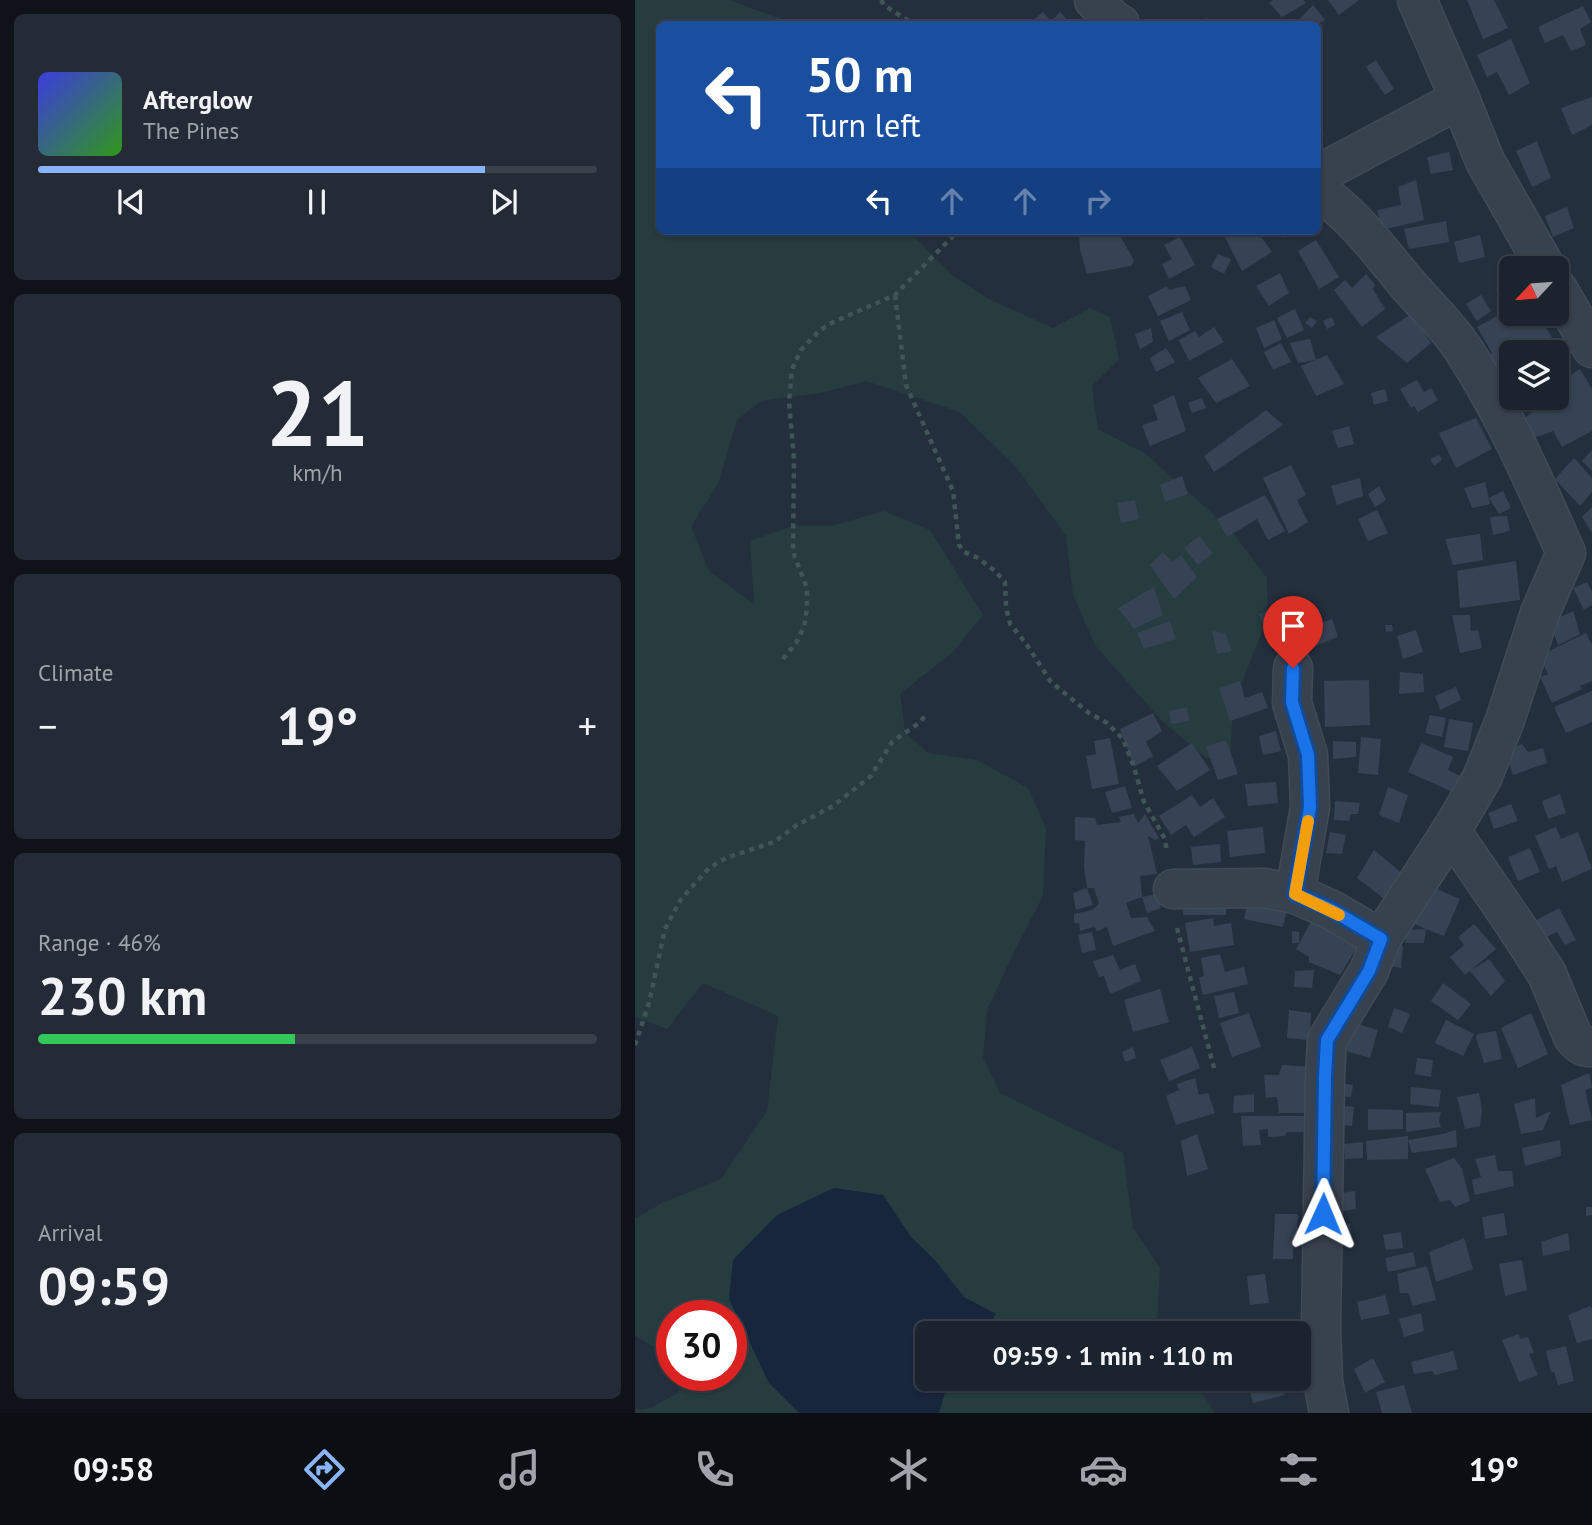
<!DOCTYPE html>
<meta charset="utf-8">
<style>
body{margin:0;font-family:"PT Sans",sans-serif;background:#242b36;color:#f1f3f6;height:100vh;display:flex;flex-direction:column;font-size:26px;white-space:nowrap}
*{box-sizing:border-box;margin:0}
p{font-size:23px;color:#a0a4aa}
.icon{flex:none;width:38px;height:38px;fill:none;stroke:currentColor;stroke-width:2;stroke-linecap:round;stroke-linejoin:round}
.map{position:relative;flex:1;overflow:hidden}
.sheet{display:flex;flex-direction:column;gap:14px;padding:14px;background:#0f1319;width:635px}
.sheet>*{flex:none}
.top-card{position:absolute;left:21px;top:21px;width:665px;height:214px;border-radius:10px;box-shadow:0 2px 5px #0004,0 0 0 2px #39404a;background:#1a4fa0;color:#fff;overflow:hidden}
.needle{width:46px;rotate:244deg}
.buttons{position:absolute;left:864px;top:256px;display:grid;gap:14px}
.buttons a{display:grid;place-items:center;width:70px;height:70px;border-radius:10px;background:#1b232e;box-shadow:0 2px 5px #0004,0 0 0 2px #39404a;font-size:35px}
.speed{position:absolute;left:21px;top:1300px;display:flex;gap:14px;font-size:35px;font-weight:700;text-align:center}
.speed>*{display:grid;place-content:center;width:91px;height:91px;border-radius:50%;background:#1b232e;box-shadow:0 2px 5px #0004,0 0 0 2px #39404a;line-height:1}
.speed .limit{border:10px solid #d22;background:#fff;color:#111}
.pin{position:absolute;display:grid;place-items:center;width:60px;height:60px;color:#fff;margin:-72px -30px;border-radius:50% 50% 50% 0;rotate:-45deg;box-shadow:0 0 7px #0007}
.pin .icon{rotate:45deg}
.me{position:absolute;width:77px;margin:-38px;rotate:1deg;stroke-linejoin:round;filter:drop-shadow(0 0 5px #0008)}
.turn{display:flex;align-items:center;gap:24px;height:147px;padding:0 35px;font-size:32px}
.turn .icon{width:91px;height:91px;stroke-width:2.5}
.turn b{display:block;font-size:49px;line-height:60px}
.lanes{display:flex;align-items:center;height:66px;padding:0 35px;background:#0003;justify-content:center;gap:35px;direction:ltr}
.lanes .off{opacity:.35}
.big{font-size:52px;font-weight:700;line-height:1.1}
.sheet .widget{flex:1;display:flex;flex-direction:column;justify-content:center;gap:10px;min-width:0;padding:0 24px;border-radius:10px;background:#242b36}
.sheet .dial{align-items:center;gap:0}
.dial b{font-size:91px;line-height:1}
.song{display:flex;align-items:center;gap:21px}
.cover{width:84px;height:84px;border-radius:10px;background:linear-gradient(135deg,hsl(240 70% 55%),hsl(110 70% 35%))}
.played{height:7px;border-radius:4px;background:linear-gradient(90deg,#8ab4f8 80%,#39404a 80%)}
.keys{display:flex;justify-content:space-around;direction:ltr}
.heat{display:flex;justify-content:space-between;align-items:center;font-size:38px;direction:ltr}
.charge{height:10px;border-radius:5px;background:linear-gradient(90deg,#34c759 46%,#39404a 0)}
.trip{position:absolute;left:280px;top:1321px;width:396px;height:70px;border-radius:10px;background:#1b232e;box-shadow:0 2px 5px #0004,0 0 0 2px #39404a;font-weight:700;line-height:70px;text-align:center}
.tab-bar{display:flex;height:112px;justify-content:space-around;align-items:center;background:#0b0e12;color:#a0a4aa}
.tab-bar .icon{width:49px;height:49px}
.tab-bar .selected{color:#8ab4f8}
.tab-bar b{font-size:32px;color:#f1f3f6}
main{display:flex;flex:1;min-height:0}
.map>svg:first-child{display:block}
.green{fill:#263c3f}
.water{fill:#17263c}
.building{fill:#364354}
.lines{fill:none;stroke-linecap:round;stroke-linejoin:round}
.street-casing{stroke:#414a57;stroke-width:41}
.path{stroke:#3f5557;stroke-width:4.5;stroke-dasharray:5 5;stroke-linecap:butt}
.street{stroke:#38414e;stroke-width:38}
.route-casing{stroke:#114b97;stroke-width:18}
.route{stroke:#1a73e8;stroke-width:12}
.slow{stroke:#f59e0b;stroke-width:12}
</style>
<main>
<section class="sheet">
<div class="widget">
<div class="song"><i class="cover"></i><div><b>Afterglow</b><p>The Pines</p></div></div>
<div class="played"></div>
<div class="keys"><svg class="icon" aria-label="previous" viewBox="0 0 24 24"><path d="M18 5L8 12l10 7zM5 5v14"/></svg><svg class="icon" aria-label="pause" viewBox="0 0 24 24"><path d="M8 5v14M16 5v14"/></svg><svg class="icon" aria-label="next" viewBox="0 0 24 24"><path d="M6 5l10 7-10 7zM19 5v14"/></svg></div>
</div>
<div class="widget dial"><b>21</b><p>km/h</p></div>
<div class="widget"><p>Climate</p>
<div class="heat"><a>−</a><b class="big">19°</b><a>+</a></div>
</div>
<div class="widget"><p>Range · 46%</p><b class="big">230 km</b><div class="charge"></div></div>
<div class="widget"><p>Arrival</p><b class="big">09:59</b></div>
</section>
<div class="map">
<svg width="957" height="1413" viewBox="0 0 957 1413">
<rect width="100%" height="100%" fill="#242f3e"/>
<!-- green -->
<polygon class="green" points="0,0 94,0 160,24 24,24 24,231 273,231 318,276 354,299 418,328 455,308 475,317 484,359 457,386 463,429 511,454 596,530 632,578 632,619 598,705 595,764 570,757 525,719 460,645 438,595 431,536 381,467 325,412 231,381 186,393 126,401 102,420 83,484 56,526 74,571 119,604 115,541 158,526 196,526 249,511 295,530 348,615 318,652 265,694 270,732 293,753 342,760 393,788 411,828 408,896 376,958 352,1011 348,1058 365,1093 488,1153 498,1228 525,1268 522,1322 529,1333 292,1334 292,1379 558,1379 580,1413 0,1413 0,1410 16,1408 44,1392 38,1376 96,1376 96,1316 37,1316 37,1371 31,1355 0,1335 0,1219 27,1203 86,1179 132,1111 143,1016 68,983 32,1029 0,1017"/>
<!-- water -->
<polygon class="water" points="199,1188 248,1195 276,1237 300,1260 329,1297 361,1314 348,1333 292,1334 292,1379 314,1379 304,1413 164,1413 134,1383 94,1299 98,1260 142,1215"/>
<!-- building -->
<g class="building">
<polygon points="638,0 668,0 671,3 647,17 634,3"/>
<polygon points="693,0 724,0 704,15"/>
<polygon points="832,0 859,0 873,28 848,39"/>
<polygon points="678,5 690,20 683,24 664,24 663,21"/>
<polygon points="948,6 956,22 945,29 951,45 936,51 928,35 910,43 903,27"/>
<polygon points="408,12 416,21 425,12 435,23 433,24 393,24"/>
<polygon points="572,18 577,24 561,24"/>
<polygon points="876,39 895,83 874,95 862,72 852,77 842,55"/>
<polygon points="741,60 759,89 750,95 731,67"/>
<polygon points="957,97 957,125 937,135 926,108"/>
<polygon points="682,124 689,136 682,139"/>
<polygon points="902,141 916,178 897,187 881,151"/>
<polygon points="814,152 818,170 796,174 792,157"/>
<polygon points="781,180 789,220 747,230 742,210 766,205 763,187"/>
<polygon points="932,207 939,228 918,237 910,216"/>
<polygon points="811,221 814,242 774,249 769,229"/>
<polygon points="444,231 485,231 486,237 499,261 496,266 452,274 445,250"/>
<polygon points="587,231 622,231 637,252 607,271"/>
<polygon points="644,231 661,231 648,238"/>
<polygon points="845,235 850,257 824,263 819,242"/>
<polygon points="545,237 560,265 534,279 527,264 537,259 529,245"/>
<polygon points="681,240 704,277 684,289 663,251"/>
<polygon points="583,254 596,259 589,274 576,267"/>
<polygon points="645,273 654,293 634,306 621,286"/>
<polygon points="731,274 740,285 738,289 750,309 727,327 699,290 710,280 717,288"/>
<polygon points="877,280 877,305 872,308 861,289"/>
<polygon points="532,286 534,290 550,286 556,300 523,316 513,296"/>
<polygon points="846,295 856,311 842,321 831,304"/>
<polygon points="877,308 877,313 902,313 935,367 922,376 922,352 877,352 877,397 892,397 882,405 850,359 857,353 842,327"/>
<polygon points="660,309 669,330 652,338 642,318"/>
<polygon points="547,312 555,330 534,341 525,321"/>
<polygon points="776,314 796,343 772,363 741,337"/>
<polygon points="675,317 682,321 677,328 670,323"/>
<polygon points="697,317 700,325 692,329 688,321"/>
<polygon points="639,320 647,339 629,348 621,328"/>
<polygon points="579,327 589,342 554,361 544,340 560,331 564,337"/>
<polygon points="516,328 518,342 505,349 500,334"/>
<polygon points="675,339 681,360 663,363 655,343"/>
<polygon points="646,343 656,362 638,370 629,352"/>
<polygon points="531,348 540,362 521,372 515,358"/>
<polygon points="692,355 709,384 681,396 666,366"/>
<polygon points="597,359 615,386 581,403 563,378"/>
<polygon points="945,369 957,389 957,431 927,447 918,431 899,438 890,418 900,410 896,402 903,397 922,397 922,384"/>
<polygon points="782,380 789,392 796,388 803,400 783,412 779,406 776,408 765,389"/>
<polygon points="750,389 753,401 739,405 736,393"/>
<polygon points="539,395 551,431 515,446 507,425 523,420 518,405"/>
<polygon points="567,398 571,408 557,413 553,403"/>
<polygon points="631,410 648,425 579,472 569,456"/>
<polygon points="841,418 857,449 821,468 804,433"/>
<polygon points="714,426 719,444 703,448 697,431"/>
<polygon points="957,450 957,471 947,461"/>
<polygon points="804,455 807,460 799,466 795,459"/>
<polygon points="939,458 957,478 957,492 945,506 920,479"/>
<polygon points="656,465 671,495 662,500 673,522 654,534 628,478"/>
<polygon points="547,476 553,494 530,502 525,485"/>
<polygon points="725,478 728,496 702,505 696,486"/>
<polygon points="850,482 855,504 837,508 829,488"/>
<polygon points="744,486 751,500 740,507 733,494"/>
<polygon points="868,491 876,508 864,514 854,498"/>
<polygon points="630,495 650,531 633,540 622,519 592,537 582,519"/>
<polygon points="500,500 504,519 486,523 482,503"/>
<polygon points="957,507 957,533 947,517"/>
<polygon points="742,510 753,533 733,541 723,519"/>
<polygon points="872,516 875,531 858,535 855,517"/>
<polygon points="845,534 848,560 818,565 810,539"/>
<polygon points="564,536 578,553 563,565 549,548"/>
<polygon points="528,552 537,562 546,555 562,577 539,599 515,565"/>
<polygon points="881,561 885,600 825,608 822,571"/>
<polygon points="952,582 957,592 957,605 949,610 938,588"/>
<polygon points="519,587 528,615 499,629 483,608"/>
<polygon points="643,607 648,620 630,628 624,614"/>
<polygon points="938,611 945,634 923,645 915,622"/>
<polygon points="817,615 835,615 836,631 843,630 847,648 825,653"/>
<polygon points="697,619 703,637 680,646 673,628"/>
<polygon points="535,621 541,639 509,649 502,633"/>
<polygon points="750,625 757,625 758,631 751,632"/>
<polygon points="781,630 788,652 768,659 762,636"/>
<polygon points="577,631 590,633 597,651 582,654"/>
<polygon points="951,633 957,645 957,681 945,686 947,689 917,703 905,677 913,674 904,656"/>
<polygon points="765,672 788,674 789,692 764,694"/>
<polygon points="734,680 735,725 690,727 689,681"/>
<polygon points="605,681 610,698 627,692 633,708 595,721 584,688"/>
<polygon points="821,687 826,700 805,710 800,696"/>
<polygon points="957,691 957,722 931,733 919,707"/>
<polygon points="552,707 554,721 536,724 534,711"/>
<polygon points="518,713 527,731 511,742 518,756 499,767 485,729"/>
<polygon points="795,715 811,718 807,737 790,733"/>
<polygon points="814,719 838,723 833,751 809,747"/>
<polygon points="641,731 646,751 628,755 624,736"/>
<polygon points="726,737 746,739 743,775 723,773"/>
<polygon points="475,738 484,784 457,789 451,756 461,754 459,741"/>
<polygon points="591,740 603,774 583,780 571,747"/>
<polygon points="698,741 721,742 721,757 698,759"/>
<polygon points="557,743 575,770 542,791 522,766"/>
<polygon points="786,743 818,757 813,770 825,776 818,792 773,772"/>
<polygon points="887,744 893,752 908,748 912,763 878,775 870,751"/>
<polygon points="641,782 643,803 613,806 610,784"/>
<polygon points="490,786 497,808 477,813 470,792"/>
<polygon points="753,787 773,795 764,823 744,815"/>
<polygon points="925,794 931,813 913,819 907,801"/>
<polygon points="557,795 565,807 578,798 590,817 559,837 551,825 536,835 524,816"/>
<polygon points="700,801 725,803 723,814 716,814 714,821 699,820"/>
<polygon points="876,804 883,821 859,829 853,813"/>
<polygon points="499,814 503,823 510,814 524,838 520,840 513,836 522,874 505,876 507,897 491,903 496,918 512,917 520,931 478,946 472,927 462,931 459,927 445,931 444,923 439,923 439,914 457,910 464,904 459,888 452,888 449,866 450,841 440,840 440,817 460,818 462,825 486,822 484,817"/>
<polygon points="628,827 630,853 595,857 592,831"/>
<polygon points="921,827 926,839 943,832 957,869 927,882 921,866 914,869 900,836"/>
<polygon points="695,832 711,835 707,854 691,853"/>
<polygon points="585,844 586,862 558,865 556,847"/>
<polygon points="895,848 905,872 883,881 873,857"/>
<polygon points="739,850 769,875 748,898 722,878"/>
<polygon points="790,884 825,899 809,936 791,929 789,943 770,943 773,930 791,929 775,922"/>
<polygon points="452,888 458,905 441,910 438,893"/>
<polygon points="522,894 526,908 512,913 507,897"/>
<polygon points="549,894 591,894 591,915 548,915"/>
<polygon points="613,901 652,909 648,927 609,919"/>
<polygon points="924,908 941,940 930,945 922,932 901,942 892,925"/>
<polygon points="578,918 579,926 596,923 599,945 555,952 550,923"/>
<polygon points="677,920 722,947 705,975 674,962 674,957 661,949"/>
<polygon points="839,924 861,949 835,971 854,959 870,981 856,996 835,971 830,975 815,957 829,945 823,937"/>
<polygon points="657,931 664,932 664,943 657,943"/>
<polygon points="457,932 461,950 447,953 443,935"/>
<polygon points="753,944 768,946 766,964 767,968 752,966"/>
<polygon points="585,954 590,972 609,967 613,984 568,995 564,978 569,976 566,958"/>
<polygon points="478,955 485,970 500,964 506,981 475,994 469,976 464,977 458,961"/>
<polygon points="679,970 677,988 659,987 660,971"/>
<polygon points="808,983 836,1004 823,1020 796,1001"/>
<polygon points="525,989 534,1022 498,1032 489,1000"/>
<polygon points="599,992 604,1013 584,1018 579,996"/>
<polygon points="759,1008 775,1014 767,1033 753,1027"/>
<polygon points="654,1010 676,1013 674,1040 652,1038"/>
<polygon points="614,1013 626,1047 597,1057 585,1023"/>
<polygon points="896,1013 913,1054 883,1068 866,1028"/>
<polygon points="811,1020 839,1034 828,1056 800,1043"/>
<polygon points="713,1021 743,1030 735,1058 704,1049"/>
<polygon points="861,1031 867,1059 849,1063 841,1037 843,1034"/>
<polygon points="498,1047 501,1058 490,1062 487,1052"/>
<polygon points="557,1047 565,1068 534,1081 525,1060"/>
<polygon points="782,1058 798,1060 796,1077 780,1074"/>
<polygon points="647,1065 679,1067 672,1113 644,1113 642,1097 631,1098 629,1075 644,1075"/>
<polygon points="954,1073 957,1088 950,1090 957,1120 935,1125 926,1085"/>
<polygon points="560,1078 564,1095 573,1093 580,1113 541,1125 531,1096 544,1090 542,1084"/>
<polygon points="697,1082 718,1085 716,1097 695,1095"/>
<polygon points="776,1087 806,1090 804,1107 775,1104"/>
<polygon points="844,1093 847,1110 845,1126 830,1129 822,1097"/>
<polygon points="619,1094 619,1112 598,1113 599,1096"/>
<polygon points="900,1098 901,1118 916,1111 908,1130 886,1134 879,1104"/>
<polygon points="701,1105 719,1107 717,1126 699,1124"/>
<polygon points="733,1109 768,1110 768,1129 733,1130"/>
<polygon points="806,1112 804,1121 806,1127 771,1132 771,1113"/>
<polygon points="606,1116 671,1116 671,1132 652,1132 650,1136 633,1137 633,1129 624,1130 626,1145 608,1146"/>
<polygon points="821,1130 822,1147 777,1153 773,1140 808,1134"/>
<polygon points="562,1134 573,1169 552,1176 546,1141"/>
<polygon points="773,1136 773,1159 732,1160 731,1141"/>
<polygon points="925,1140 926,1156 890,1166 887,1148"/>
<polygon points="728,1142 728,1158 710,1159 709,1144"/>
<polygon points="860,1155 863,1171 877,1171 879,1186 840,1195 837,1180 846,1177 840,1159"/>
<polygon points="819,1158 827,1169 835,1201 820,1207 815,1200 805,1202 790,1169"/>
<polygon points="720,1191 721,1209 701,1212 699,1194"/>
<polygon points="951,1207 957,1207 957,1215 951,1216"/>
<polygon points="869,1213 872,1235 850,1239 847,1217"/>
<polygon points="640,1214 663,1214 661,1244 658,1244 658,1259 638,1259"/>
<polygon points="715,1224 717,1240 698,1242 695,1226"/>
<polygon points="766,1232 768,1248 751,1250 748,1235"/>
<polygon points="933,1233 935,1250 908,1256 906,1242"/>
<polygon points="829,1238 838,1269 801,1282 794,1252"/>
<polygon points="778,1252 781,1266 753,1272 750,1258"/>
<polygon points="887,1260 892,1290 870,1296 864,1264"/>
<polygon points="792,1266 801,1300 778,1306 773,1293 765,1293 762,1274"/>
<polygon points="630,1274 634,1303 615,1305 612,1276"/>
<polygon points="750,1295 755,1314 726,1320 722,1302"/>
<polygon points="955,1306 957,1309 957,1339 942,1343 933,1315"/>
<polygon points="786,1313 789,1331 769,1337 764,1319"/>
<polygon points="884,1334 885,1339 893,1337 899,1353 894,1354 903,1375 884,1382 867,1340"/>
<polygon points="931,1346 939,1381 923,1385 919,1372 916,1372 911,1351"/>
<polygon points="818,1351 823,1369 800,1375 797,1371 779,1374 776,1362"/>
<polygon points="738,1358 750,1382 730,1393 719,1369"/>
<polygon points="611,1379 645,1379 650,1395 618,1403"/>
<polygon points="769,1385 777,1413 747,1413 741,1392"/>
</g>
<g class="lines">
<!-- street casing -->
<g class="street-casing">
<g id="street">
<polyline points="459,0 479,21 485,24"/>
<polyline points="782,0 825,99 850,161 911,268"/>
<polyline points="682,175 825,99"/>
<path d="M682,190C717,214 742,247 768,279C788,303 813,325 830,352C871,416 901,485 931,553L905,613L870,720L847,778L816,831L746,939L734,971L692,1040L690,1077L686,1329L688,1381L694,1413"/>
<polyline points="922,288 957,348"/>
<polyline points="658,668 657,703 673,755 675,807 660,894"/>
<path d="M816,831L879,923L912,974L938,1037C943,1043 948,1048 957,1047"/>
<polyline points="538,889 629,888 660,894 695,909 746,939"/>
</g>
</g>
<!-- path -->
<g class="path">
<polyline points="246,0 249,5 278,24"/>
<polyline points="260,295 271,385 318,491 324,545 329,552 343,558 360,571 370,582 371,607 375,624 390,642 416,682 454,713 472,723 488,739 499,767 509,802 530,839 532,853"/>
<polyline points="148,659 161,643 169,627 172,608 172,588 158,552 159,459 154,402 157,369 166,350 183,332 194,324 260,295 323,231"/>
<polyline points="542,928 579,1068"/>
<polyline points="0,1045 14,1003 30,929 46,899 74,868 91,858 139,842 162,825 198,806 236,776 257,742 284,723 291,715"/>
</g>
<!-- street -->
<use href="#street" class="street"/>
</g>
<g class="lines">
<!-- route casing -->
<g class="route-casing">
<polyline id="route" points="658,668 657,702 673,755 675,807 660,894 695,909 746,939 734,971 692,1040 690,1077 688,1214"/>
</g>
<!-- route -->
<use href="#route" class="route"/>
<!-- slow -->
<polyline class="slow" points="673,821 660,894 704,915"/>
</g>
</svg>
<div class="buttons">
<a><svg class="needle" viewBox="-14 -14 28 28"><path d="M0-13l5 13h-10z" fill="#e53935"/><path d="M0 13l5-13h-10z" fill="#a0a4aa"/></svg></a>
<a><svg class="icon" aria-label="layers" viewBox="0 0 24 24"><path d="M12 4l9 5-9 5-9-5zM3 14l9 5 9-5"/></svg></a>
</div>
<div class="speed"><div class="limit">30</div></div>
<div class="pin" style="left:658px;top:668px;background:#d93025"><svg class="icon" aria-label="arrive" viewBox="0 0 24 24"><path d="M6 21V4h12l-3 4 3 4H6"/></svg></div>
<svg class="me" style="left:688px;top:1214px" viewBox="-20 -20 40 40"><path d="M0-17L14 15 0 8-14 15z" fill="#1a73e8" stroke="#fff" stroke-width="4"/></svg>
<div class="trip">09:59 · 1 min · 110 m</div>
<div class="top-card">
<div class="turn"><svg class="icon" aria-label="left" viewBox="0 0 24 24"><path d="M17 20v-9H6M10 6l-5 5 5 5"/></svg><div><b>50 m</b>Turn left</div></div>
<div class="lanes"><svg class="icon" aria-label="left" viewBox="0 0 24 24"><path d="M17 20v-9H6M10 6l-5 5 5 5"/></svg><svg class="icon off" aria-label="ahead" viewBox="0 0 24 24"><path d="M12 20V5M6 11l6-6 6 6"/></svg><svg class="icon off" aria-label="ahead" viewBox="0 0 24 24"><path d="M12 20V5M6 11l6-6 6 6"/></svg><svg class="icon off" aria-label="right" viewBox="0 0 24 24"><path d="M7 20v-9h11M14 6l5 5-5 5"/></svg></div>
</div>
</div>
</main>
<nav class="tab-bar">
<b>09:58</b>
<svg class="icon selected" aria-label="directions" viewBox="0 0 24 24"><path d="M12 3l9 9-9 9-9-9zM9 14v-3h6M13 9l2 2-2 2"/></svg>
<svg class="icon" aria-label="music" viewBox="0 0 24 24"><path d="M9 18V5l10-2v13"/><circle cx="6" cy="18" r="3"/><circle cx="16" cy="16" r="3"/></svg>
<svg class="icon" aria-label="phone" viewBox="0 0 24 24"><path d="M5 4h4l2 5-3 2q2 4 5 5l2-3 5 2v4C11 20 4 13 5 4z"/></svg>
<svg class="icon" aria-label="climate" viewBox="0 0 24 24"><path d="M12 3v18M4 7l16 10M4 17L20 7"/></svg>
<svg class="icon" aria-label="car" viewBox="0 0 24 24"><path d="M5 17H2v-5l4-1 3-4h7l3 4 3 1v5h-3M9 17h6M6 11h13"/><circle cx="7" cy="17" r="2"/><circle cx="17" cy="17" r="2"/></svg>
<svg class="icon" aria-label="filters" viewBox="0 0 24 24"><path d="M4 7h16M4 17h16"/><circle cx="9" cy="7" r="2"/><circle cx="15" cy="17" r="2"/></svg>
<b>19°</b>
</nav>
